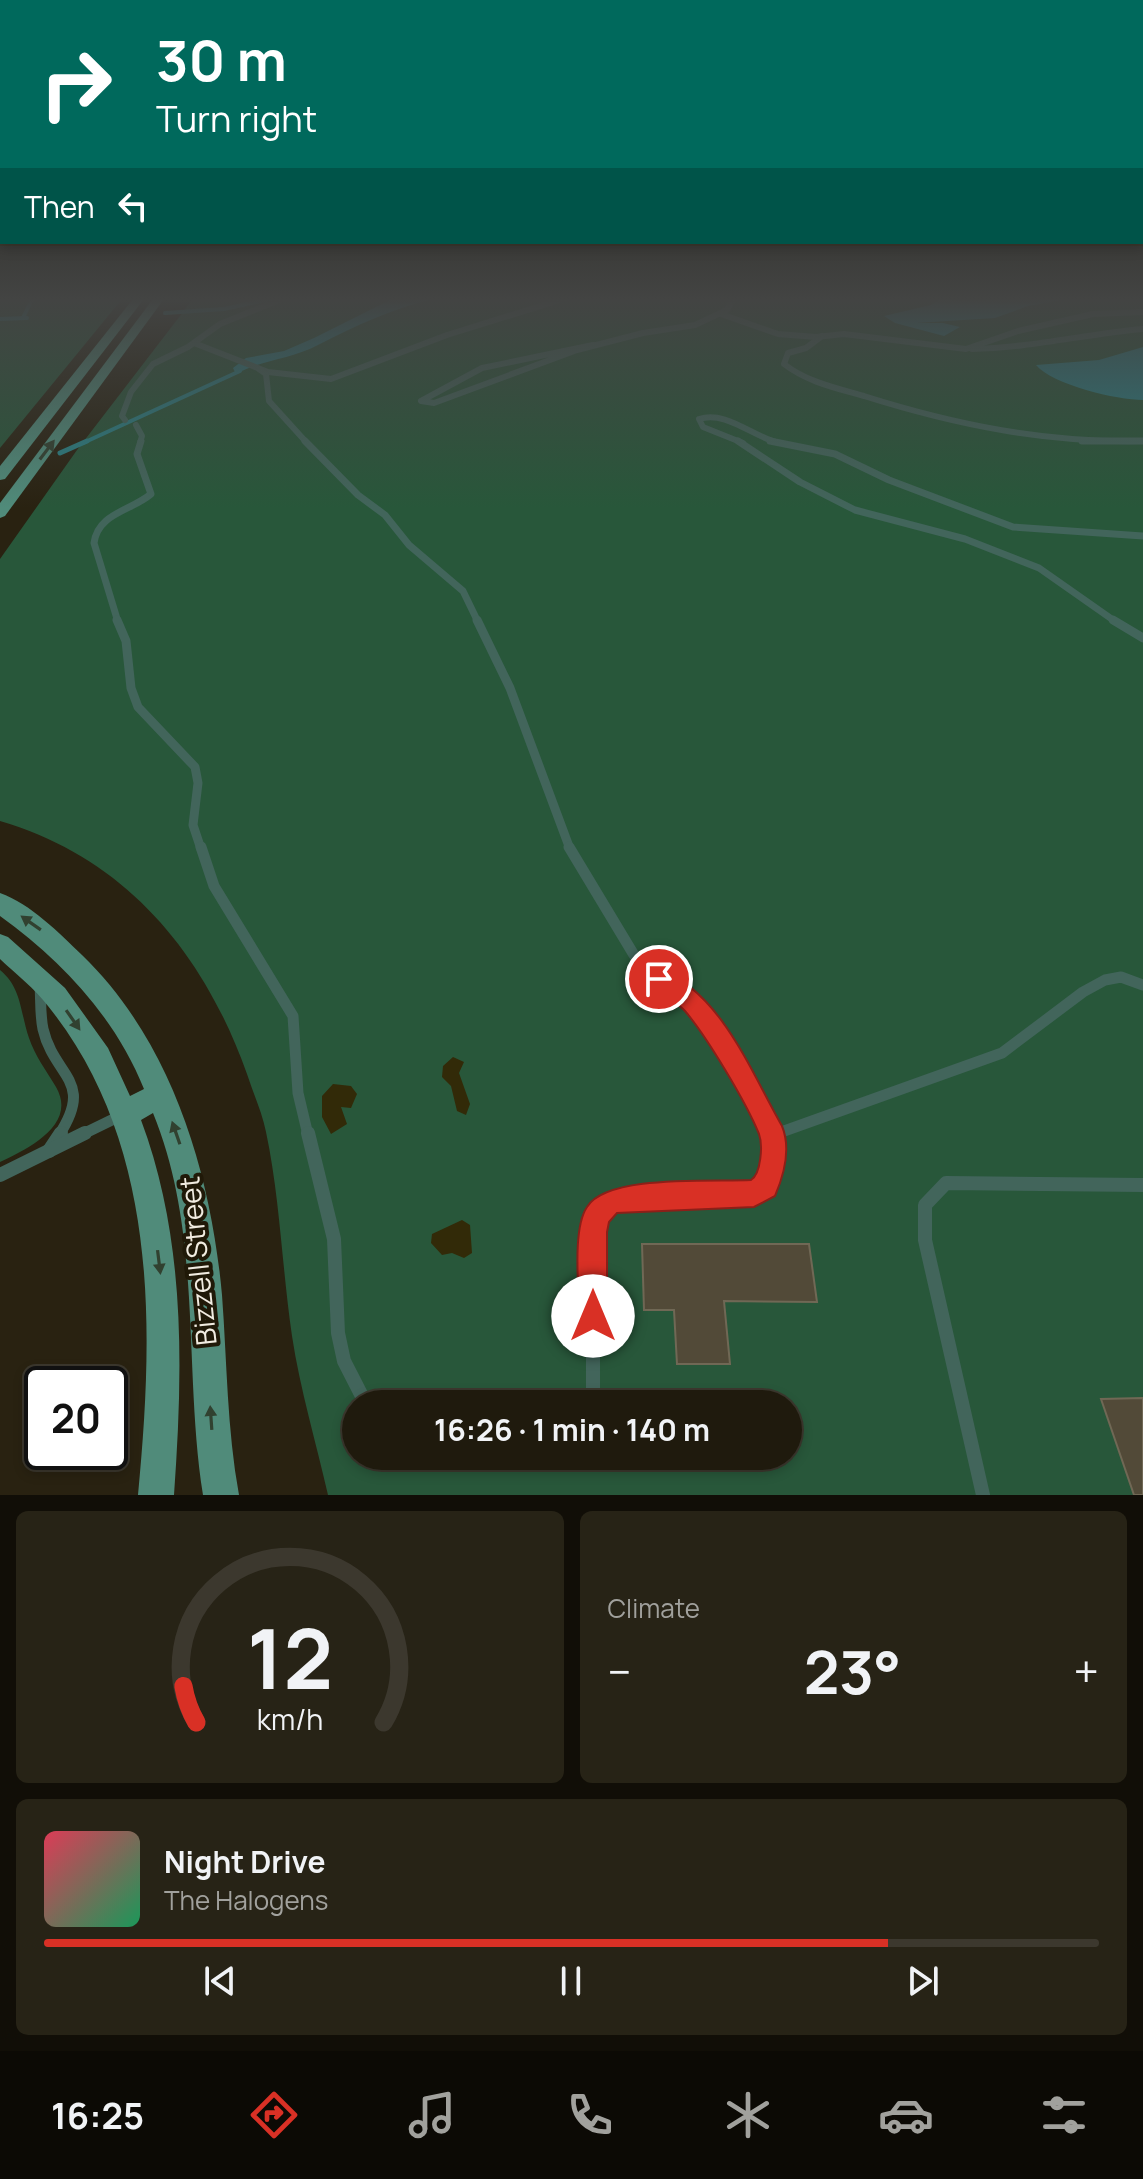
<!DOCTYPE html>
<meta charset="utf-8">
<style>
body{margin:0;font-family:Manrope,sans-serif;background:#272316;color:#f1f3f6;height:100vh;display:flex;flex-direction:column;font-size:30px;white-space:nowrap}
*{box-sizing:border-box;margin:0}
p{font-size:26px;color:#a1a19d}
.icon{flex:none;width:44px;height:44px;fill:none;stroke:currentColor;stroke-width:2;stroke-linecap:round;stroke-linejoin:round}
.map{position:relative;height:1495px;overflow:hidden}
.panel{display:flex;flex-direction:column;gap:16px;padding:16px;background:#110e07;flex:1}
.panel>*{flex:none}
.hud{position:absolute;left:0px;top:0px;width:1144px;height:244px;box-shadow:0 4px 12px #0003,0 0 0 2px #3c382e;background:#00695c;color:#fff;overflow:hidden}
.speed{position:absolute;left:24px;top:1366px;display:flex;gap:16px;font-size:40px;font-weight:700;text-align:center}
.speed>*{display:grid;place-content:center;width:104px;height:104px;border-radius:50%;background:#1f1a0d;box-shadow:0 4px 12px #0003,0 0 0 2px #3c382e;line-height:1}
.speed .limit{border:4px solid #111;border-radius:12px;background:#fff;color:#111}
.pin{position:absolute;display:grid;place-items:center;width:68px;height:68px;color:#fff;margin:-34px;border:4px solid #fff;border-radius:50%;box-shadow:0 2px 8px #0007}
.me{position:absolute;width:88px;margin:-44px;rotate:0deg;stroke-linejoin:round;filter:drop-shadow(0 0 6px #0008)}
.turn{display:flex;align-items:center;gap:28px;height:168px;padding:0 24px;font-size:36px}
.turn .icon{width:104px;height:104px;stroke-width:2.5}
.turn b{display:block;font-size:56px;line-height:68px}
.then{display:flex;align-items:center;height:76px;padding:0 24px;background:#0003;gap:16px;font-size:30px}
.big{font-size:60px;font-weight:700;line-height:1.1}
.panel .widget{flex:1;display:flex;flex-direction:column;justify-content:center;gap:12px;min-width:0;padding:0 28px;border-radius:12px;background:#272316}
.panel .dial{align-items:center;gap:0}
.dial svg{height:208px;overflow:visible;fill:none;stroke:#3c382e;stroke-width:7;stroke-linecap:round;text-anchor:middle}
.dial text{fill:#f1f3f6;stroke:none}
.song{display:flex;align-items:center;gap:24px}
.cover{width:96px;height:96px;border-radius:12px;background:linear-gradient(135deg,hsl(350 70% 55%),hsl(150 70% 35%))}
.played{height:8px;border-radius:4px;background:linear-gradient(90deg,#d93025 80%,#3c382e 80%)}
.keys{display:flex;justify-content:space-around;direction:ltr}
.heat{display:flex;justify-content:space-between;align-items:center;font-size:44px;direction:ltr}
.panel .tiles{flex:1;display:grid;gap:16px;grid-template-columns:1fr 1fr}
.widget:last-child{grid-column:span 2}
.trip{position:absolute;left:342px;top:1390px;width:460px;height:80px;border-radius:40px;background:#1f1a0d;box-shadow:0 4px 12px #0003,0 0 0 2px #3c382e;font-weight:700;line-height:80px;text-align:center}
.menu{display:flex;height:128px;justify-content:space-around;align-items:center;background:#0c0a05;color:#a1a19d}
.menu .icon{width:56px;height:56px}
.menu .active{color:#d93025}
.menu b{font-size:36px;color:#f1f3f6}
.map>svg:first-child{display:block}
.green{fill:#28573a;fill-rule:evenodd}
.sand{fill:#322a08}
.water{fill:#2a8084}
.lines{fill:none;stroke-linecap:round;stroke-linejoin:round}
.stream-far1{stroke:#2a8084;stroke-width:4}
.stream{stroke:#2a8084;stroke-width:5}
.building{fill:#524a38;stroke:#706855;stroke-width:2}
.lane-far4{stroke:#42655b;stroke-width:6}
.lane-far3{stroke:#42655b;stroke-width:7}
.lane-far2{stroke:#42655b;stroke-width:9}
.lane-far1{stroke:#42655b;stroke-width:11}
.lane{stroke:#42655b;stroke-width:14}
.secondary{fill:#508b7a;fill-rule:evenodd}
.oneway{fill:#314130}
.route{fill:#d93025;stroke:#8d1f18;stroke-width:2}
.labels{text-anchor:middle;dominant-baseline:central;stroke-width:8;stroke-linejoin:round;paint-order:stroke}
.near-street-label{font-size:28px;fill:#f1ece1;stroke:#201908}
</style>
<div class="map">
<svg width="1143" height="1495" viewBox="0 0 1143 1495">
<rect width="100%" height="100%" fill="#292211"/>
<!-- green -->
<g class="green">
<polygon points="0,299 122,299 0,448"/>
<path d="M193,299H1143V1495H328C316,1442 300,1389 292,1336C282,1268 280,1198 266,1132C262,1112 253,1093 247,1074C204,953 126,858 0,821V559L77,450ZM356,1404H788V1456H356Z"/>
<path d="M0,970C22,988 20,1012 29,1038C35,1056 46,1070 56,1087C78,1125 27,1149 0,1162Z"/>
</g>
<!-- sand -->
<g class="sand">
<polygon points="453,1057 464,1062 459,1073 470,1104 466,1115 457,1111 451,1086 442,1077 443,1066"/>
<polygon points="333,1084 351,1086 357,1094 351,1108 341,1107 347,1124 331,1134 322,1117 322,1096"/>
<polygon points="462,1220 470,1225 472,1253 464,1258 452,1253 442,1255 431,1243 432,1234"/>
</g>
<!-- water -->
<g class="water">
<path d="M392,299H433C391,309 355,326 318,345C292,359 261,360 236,374L233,368L246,358L284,351L314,338Z"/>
<polygon points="941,299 957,301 1067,299 1028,306 995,318 916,323 943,323 960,327 944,336 895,323 884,316 931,305"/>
<path d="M1143,347V400C1117,400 1053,385 1036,365L1099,360Z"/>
</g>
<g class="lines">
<!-- stream-far1 -->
<g class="stream-far1">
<polyline points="165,313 224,309 270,299"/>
<polyline points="23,318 32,299"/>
<polyline points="0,319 27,318"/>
<polyline points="83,443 240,371"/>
</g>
<!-- stream -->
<polyline class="stream" points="60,453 87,441"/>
</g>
<!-- building -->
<g class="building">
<polygon points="642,1244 809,1244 817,1302 724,1301 730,1364 677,1364 674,1310 644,1310"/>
<polygon points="1143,1398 1143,1495 1134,1495 1101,1399"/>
</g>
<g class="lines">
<!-- lane-far4 -->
<g class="lane-far4">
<polyline points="721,314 778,334 816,337 844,334 966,349 1018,331 1093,314 1143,312"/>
<path d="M822,336L806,348L788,353L784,364C807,382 836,388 864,396C956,425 1046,443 1143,441"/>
<polyline points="194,343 268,372 331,379 447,335 563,299"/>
<polyline points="593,345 482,368 421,401 434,403 577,350 643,333 695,325 727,310 733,299"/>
<path d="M972,349C1029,348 1086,334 1143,329"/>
<polyline points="259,369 266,374 269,401 307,443"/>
<polyline points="125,420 122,416 131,392 153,364 188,347 220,324 282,299"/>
<polyline points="136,425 142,436 140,443"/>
<path d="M743,443L703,427L699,419C726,410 753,437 779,443"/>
</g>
<!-- lane-far3 -->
<g class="lane-far3">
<polyline points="305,441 358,495 385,515 409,545 463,591 478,622"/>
<polyline points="738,441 800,482 855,510 965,539 1039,568 1116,622"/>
<polyline points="770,441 835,454 889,480 1013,527 1143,536"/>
<polyline points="1082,441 1143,441"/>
<path d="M118,622L94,543C98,513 131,511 151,494L137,454L141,441"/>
</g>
<!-- lane-far2 -->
<g class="lane-far2">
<polyline points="117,620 126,641 131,688 138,707 195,767 198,783 193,825 201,849"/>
<polyline points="477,620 510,688 570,849"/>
<polyline points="1113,620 1143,638"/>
</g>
<!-- lane-far1 -->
<g class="lane-far1">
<polyline points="201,847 214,886 293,1016 298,1093 308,1135"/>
<polyline points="569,847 634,955 659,979 690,1000 709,1023 773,1135"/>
<path d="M40,985C41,999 40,1015 43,1029C54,1077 95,1080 59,1135"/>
<polyline points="81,1135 122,1115"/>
<polyline points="773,1135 1002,1053 1083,992 1105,980 1121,977 1143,985"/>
</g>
<!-- lane -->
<g class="lane">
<polyline points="308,1133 334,1239 338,1333 344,1361 366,1404"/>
<polyline points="49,1151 61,1133"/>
<polyline points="0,1175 85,1133"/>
<polyline points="504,1404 521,1400 593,1400 593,1232 601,1211 620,1199 754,1193 770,1175 773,1135 778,1133"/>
<polyline points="983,1495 925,1240 925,1205 946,1183 1143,1185"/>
</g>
<!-- secondary -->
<g class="secondary">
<polygon points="133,299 144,299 5,479 0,480 0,466"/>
<polygon points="153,299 164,299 5,516 0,518 0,503"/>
<path d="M0,893C31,904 59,933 82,955C172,1042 211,1173 222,1295C227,1362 227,1429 239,1495H203C183,1368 203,1235 153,1113L141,1120C186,1240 183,1369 174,1495H138C154,1328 159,1144 48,1006C35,989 16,974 0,959V934L8,937L65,988L108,1048L130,1096L144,1089C115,1017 62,961 0,916Z"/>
</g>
</g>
<!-- one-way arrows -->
<defs><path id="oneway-solid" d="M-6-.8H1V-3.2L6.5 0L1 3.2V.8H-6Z" transform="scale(2)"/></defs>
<g class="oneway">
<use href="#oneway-solid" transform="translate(47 450) rotate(-53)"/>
<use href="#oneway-solid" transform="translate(31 923) rotate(-145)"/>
<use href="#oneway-solid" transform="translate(73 1020) rotate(55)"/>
<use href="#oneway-solid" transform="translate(176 1133) rotate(-109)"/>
<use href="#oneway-solid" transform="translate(159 1262) rotate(83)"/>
<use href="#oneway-solid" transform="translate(211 1418) rotate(-94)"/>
</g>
<!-- sky -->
<linearGradient id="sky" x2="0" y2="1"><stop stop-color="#171309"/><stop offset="0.59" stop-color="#434443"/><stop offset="1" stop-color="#434443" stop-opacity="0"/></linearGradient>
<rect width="1143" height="508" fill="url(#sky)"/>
<!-- route -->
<path class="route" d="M659,969C721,992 751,1072 782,1126C791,1148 784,1175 775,1196L754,1207L617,1213L609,1222L607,1232V1316L603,1326L593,1330L583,1326L579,1316C579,1289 572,1229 587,1207C607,1174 713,1182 751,1180C761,1174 763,1145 759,1134C746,1102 707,1037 685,1011C674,999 655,994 648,979L651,972Z"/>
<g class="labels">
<!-- near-street labels -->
<g class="near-street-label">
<text transform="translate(197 1261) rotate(-96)">Bizzell Street</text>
</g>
</g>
</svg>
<div class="speed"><div class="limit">20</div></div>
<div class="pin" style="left:659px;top:979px;background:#d93025"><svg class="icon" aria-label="arrive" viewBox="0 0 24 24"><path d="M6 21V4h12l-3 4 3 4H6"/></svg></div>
<svg class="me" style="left:593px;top:1316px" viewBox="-20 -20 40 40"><circle r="19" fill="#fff"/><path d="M0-13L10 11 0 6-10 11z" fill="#d93025"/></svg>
<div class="trip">16:26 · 1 min · 140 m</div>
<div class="hud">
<div class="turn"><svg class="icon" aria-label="right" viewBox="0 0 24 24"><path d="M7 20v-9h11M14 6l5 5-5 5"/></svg><div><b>30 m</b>Turn right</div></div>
<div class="then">Then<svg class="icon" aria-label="left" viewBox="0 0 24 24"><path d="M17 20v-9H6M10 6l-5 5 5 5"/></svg></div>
</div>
</div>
<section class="panel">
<div class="tiles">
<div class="widget dial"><svg viewBox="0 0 100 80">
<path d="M14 69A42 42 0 1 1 86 69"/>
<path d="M14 69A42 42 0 0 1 9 55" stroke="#d93025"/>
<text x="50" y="56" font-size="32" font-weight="700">12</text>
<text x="50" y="72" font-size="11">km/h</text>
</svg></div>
<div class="widget"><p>Climate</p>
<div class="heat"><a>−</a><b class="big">23°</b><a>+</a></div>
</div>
<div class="widget">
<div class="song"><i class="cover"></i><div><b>Night Drive</b><p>The Halogens</p></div></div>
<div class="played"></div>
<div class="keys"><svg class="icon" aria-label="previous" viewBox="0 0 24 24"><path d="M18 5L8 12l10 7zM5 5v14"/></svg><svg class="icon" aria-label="pause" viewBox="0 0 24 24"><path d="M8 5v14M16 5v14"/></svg><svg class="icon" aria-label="next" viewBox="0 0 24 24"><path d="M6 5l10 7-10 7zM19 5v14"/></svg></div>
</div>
</div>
</section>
<nav class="menu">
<b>16:25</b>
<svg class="icon active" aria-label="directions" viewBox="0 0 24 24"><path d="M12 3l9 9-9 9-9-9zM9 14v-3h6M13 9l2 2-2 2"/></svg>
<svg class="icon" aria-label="music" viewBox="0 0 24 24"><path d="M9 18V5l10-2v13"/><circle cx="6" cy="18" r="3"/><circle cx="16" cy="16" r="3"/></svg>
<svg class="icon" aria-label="phone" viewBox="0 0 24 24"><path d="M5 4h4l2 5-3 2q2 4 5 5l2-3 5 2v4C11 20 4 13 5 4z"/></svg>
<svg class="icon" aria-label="climate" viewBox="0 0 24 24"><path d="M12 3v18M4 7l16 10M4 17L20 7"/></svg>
<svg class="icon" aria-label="car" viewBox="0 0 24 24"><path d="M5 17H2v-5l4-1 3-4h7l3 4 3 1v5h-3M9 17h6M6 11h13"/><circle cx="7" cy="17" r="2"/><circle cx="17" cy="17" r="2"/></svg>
<svg class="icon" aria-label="filters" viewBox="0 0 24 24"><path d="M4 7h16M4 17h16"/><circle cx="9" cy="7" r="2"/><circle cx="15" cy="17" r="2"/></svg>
</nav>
